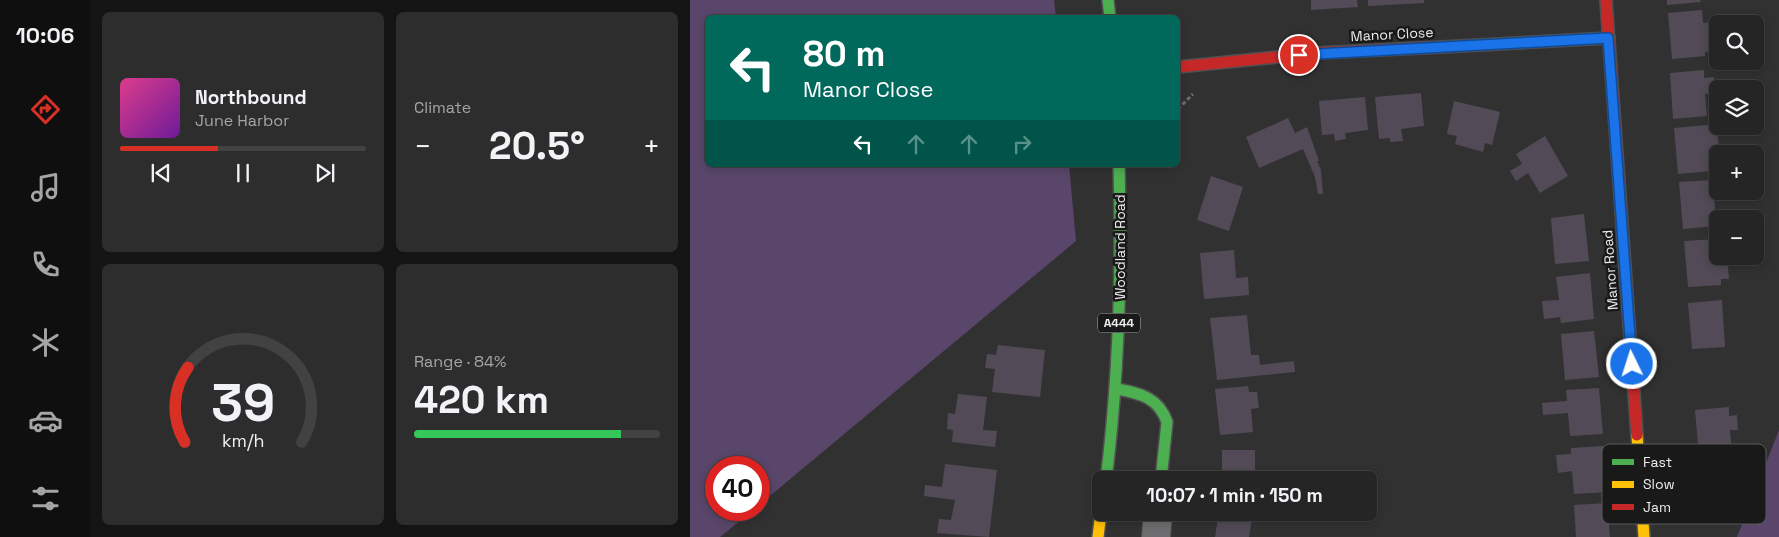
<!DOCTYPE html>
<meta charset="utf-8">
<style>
body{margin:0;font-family:"Space Grotesk",sans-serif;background:#2e2d2e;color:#f1f3f6;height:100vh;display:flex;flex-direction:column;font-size:19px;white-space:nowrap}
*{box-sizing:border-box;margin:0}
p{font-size:16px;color:#a4a5a7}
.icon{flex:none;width:28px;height:28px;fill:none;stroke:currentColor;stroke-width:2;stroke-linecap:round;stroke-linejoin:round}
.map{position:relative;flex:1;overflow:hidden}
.side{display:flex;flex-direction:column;gap:12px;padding:12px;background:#151415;width:600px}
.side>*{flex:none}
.hud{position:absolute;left:15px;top:15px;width:475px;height:152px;border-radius:8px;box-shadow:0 2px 8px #0003,0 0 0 1px #424243;background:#00695c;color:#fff;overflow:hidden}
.tools{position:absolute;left:1019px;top:15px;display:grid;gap:10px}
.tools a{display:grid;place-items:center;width:55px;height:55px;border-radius:8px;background:#262526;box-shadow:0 2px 8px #0003,0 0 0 1px #424243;font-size:25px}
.speed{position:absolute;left:15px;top:456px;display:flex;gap:10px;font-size:25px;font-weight:700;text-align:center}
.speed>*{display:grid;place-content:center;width:65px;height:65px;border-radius:50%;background:#262526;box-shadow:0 2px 8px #0003,0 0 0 1px #424243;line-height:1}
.speed .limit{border:8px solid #d22;background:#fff;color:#111}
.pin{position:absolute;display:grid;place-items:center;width:42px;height:42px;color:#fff;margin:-21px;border:2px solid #fff;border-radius:50%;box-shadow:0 1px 5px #0007}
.me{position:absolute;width:55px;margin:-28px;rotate:356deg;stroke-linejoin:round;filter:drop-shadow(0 0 4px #0008)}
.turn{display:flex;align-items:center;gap:18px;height:105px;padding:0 15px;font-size:22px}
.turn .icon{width:65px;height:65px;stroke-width:2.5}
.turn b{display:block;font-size:35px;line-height:42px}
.lanes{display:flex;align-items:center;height:48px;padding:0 15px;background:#0003;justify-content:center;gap:25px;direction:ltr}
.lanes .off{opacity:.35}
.big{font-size:38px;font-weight:800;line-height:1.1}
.side .tile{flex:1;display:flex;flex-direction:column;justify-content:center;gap:8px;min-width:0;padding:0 18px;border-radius:8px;background:#2e2d2e}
.side .dial{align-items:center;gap:0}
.dial svg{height:130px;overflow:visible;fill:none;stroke:#424243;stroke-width:7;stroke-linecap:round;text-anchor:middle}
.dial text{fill:#f1f3f6;stroke:none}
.song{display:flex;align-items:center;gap:15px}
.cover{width:60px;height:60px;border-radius:8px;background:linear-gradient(135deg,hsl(330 70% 55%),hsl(280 70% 35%))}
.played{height:5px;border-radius:2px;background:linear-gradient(90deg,#d93025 40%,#424243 40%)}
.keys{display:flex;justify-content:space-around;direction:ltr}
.heat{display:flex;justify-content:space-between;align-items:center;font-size:28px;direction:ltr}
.charge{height:8px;border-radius:4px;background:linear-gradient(90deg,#34c759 84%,#424243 0)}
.side .tiles{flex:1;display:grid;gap:12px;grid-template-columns:repeat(2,1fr)}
.trip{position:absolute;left:402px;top:471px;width:285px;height:50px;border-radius:8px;background:#262526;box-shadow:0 2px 8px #0003,0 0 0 1px #424243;font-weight:800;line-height:50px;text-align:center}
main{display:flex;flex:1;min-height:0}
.tab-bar{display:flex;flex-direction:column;width:90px;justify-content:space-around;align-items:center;background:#0f0f0f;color:#a4a5a7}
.tab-bar .icon{width:35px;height:35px}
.tab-bar .active{color:#d93025}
.tab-bar b{font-size:22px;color:#f1f3f6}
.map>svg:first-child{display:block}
.green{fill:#59466a}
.building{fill:#524b57}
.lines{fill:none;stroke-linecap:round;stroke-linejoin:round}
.street-casing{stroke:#515051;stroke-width:30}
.fast-casing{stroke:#515051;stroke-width:14}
.slow-casing{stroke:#515051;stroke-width:14}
.jam-casing{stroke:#515051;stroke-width:14}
.path{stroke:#6e6d6e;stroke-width:3;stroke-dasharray:4 2.5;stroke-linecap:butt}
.street{stroke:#6d6c6e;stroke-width:28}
.fast{stroke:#4caf50;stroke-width:11}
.slow{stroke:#ffc107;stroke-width:11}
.jam{stroke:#c62828;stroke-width:11}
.route-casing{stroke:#114b97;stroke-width:12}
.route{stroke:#1a73e8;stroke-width:9}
.labels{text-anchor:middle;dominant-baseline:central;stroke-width:5;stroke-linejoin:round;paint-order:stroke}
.shield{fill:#19191a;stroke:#adacae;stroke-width:1}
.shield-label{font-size:12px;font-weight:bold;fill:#ecebed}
.street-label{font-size:14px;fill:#ecebed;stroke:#19191a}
.key{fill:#19191a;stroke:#585859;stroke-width:1}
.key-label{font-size:14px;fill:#ecebed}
</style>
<main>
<nav class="tab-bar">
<b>10:06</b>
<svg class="icon active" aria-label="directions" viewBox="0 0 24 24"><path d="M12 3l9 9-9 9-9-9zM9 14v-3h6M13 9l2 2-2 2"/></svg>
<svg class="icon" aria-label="music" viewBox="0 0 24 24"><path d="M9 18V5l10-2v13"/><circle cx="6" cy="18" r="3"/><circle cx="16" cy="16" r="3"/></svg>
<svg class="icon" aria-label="phone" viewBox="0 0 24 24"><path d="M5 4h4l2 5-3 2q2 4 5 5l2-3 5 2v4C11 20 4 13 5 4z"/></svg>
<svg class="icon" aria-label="climate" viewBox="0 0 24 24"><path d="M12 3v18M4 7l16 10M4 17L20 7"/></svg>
<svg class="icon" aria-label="car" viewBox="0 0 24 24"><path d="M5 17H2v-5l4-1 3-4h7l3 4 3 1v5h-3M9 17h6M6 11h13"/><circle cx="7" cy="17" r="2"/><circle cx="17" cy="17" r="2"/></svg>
<svg class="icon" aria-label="filters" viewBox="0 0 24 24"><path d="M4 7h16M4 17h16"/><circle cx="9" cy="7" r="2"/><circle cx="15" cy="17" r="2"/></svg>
</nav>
<section class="side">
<div class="tiles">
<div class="tile">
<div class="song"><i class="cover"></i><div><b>Northbound</b><p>June Harbor</p></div></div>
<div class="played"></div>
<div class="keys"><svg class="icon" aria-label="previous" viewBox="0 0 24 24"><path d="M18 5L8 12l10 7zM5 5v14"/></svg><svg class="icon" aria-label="pause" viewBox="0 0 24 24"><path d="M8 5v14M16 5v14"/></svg><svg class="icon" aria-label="next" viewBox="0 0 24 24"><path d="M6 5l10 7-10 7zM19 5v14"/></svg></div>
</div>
<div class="tile"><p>Climate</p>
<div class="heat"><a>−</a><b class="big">20.5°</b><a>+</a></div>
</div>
<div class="tile dial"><svg viewBox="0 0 100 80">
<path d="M14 69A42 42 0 1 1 86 69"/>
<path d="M14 69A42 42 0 0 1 16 23" stroke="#d93025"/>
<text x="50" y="56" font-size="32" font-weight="700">39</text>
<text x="50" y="72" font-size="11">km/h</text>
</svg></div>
<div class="tile"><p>Range · 84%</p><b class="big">420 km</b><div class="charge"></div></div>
</div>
</section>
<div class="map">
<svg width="1089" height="537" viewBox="0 0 1089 537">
<rect width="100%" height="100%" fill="#323132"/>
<!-- green -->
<g class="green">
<polygon points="0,0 364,0 366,17 18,18 18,165 379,165 386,241 69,505 69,468 26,468 26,510 63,510 30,537 0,537"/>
<polygon points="1089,430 1089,537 1047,537 1053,522"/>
</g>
<!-- building -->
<g class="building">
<polygon points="621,0 667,0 668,7 621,10"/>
<polygon points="678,0 734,0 734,3 678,6"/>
<polygon points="977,0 1010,0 1011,2 977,5"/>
<polygon points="1012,10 1013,23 1021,22 1023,51 1015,52 1015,56 982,59 978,13"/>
<polygon points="1014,70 1014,78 1024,77 1025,93 1015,94 1017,116 983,119 980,73"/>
<polygon points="731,93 734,126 711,129 713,141 700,142 700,138 689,139 685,97"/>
<polygon points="675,97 678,130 655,133 656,139 645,141 644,134 632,135 629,101"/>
<polygon points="764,101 810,112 802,145 795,143 793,152 765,144 767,136 757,134"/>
<polygon points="598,118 605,133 617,127 629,161 627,161 631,170 633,194 628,194 625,177 613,149 569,168 556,137"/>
<polygon points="1018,125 1018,130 1027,130 1029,147 1019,148 1021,171 988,174 984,128"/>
<polygon points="855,136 878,176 850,193 838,173 826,181 820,171 832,164 826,154"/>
<polygon points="521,176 553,187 539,231 507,220"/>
<polygon points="1023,180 1026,226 993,229 989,182"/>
<polygon points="894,214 899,261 865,264 861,218"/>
<polygon points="1028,239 1028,256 1037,256 1039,279 1031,279 1031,285 998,287 994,241"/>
<polygon points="544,250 546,278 558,277 559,295 514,299 510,253"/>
<polygon points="900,273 904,319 871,323 870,317 854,319 852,301 869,300 866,277"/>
<polygon points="1032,300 1035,347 1002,349 998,303"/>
<polygon points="557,315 561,355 569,355 570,365 604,361 605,372 527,380 520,318"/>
<polygon points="904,331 909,377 875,380 871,334"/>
<polygon points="308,345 355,350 350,397 302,392 305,369 295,368 297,354 306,355"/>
<polygon points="558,386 559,392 567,392 569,408 561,409 563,432 530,435 525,389"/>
<polygon points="909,388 913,434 880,436 878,413 853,415 852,403 877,401 876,390"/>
<polygon points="268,394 297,397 293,430 307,431 305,447 262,442 263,430 257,429 258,413 265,414"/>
<polygon points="1039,407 1039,416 1047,415 1048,430 1040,430 1042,454 1009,456 1005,410"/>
<polygon points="914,446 918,492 884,494 882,471 868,473 866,455 881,454 881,448"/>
<rect x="532" y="450" width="33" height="30"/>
<polygon points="255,464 307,470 299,537 247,533 249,519 261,520 265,500 234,496 235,485 252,487"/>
<polygon points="917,503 920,537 886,537 884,505"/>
<polygon points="529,512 563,512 559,537 525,537"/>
</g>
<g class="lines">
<!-- street casing -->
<g class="street-casing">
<polyline id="street" points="466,537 468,512"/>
</g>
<!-- fast casing -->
<g class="fast-casing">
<g id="fast">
<polyline points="418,0 420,18"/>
<polyline points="752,47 919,38"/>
<path d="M427,389C450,393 469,398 477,422L471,480"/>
<path d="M416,480C429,375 432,271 429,165"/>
</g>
</g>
<!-- slow casing -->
<g class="slow-casing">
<g id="slow">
<polyline points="947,435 954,537"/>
<polyline points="408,537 411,512"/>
</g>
</g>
<!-- jam casing -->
<g class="jam-casing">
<g id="jam">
<polyline points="916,0 947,435"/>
<polyline points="488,67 627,53 752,47"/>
</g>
</g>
<!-- path -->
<polyline class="path" points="488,109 503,94"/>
<!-- street -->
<use href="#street" class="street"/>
<!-- fast -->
<use href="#fast" class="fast"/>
<!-- slow -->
<use href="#slow" class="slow"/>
<!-- jam -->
<use href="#jam" class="jam"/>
</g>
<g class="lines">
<!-- route casing -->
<g class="route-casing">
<polyline id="route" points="609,55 918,38 942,364"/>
</g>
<!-- route -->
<use href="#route" class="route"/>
</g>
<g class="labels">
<!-- shield labels -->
<rect class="shield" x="408" y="313.5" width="42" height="19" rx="4"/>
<g class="shield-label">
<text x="429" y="323">A444</text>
</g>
<!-- street labels -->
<g class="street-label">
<text transform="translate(702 34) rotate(-3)">Manor Close</text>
<text transform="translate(430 247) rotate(-90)">Woodland Road</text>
<text transform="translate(920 270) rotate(-94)">Manor Road</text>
</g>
</g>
<!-- legend -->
<rect x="912" y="444" width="164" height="80" rx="8" class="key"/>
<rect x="922" y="459" width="22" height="6" fill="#4caf50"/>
<rect x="922" y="481" width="22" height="7" fill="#ffc107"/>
<rect x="922" y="504" width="22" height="6" fill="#c62828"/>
<g class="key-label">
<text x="953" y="467">Fast</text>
<text x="953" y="489">Slow</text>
<text x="953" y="512">Jam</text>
</g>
</svg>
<div class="tools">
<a><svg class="icon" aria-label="search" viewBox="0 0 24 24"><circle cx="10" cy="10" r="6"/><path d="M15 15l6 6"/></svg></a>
<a><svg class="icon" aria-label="layers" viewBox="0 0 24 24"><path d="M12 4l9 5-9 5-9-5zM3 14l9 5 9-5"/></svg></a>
<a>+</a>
<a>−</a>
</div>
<div class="speed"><div class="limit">40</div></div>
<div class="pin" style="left:609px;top:55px;background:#d93025"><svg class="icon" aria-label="arrive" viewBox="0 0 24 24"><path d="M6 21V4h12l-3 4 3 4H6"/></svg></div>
<svg class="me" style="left:942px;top:364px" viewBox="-20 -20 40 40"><circle r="17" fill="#1a73e8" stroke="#fff" stroke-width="3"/><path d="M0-11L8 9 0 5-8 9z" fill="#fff"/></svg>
<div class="trip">10:07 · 1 min · 150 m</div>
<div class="hud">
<div class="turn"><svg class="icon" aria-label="left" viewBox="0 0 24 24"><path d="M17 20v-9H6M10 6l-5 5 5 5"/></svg><div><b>80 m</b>Manor Close</div></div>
<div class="lanes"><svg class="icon" aria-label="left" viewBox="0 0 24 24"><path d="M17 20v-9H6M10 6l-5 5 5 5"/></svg><svg class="icon off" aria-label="ahead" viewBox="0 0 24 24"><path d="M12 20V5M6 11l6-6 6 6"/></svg><svg class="icon off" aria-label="ahead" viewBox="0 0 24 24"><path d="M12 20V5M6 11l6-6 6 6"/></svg><svg class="icon off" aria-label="right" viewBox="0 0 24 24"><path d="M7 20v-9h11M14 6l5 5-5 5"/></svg></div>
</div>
</div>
</main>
